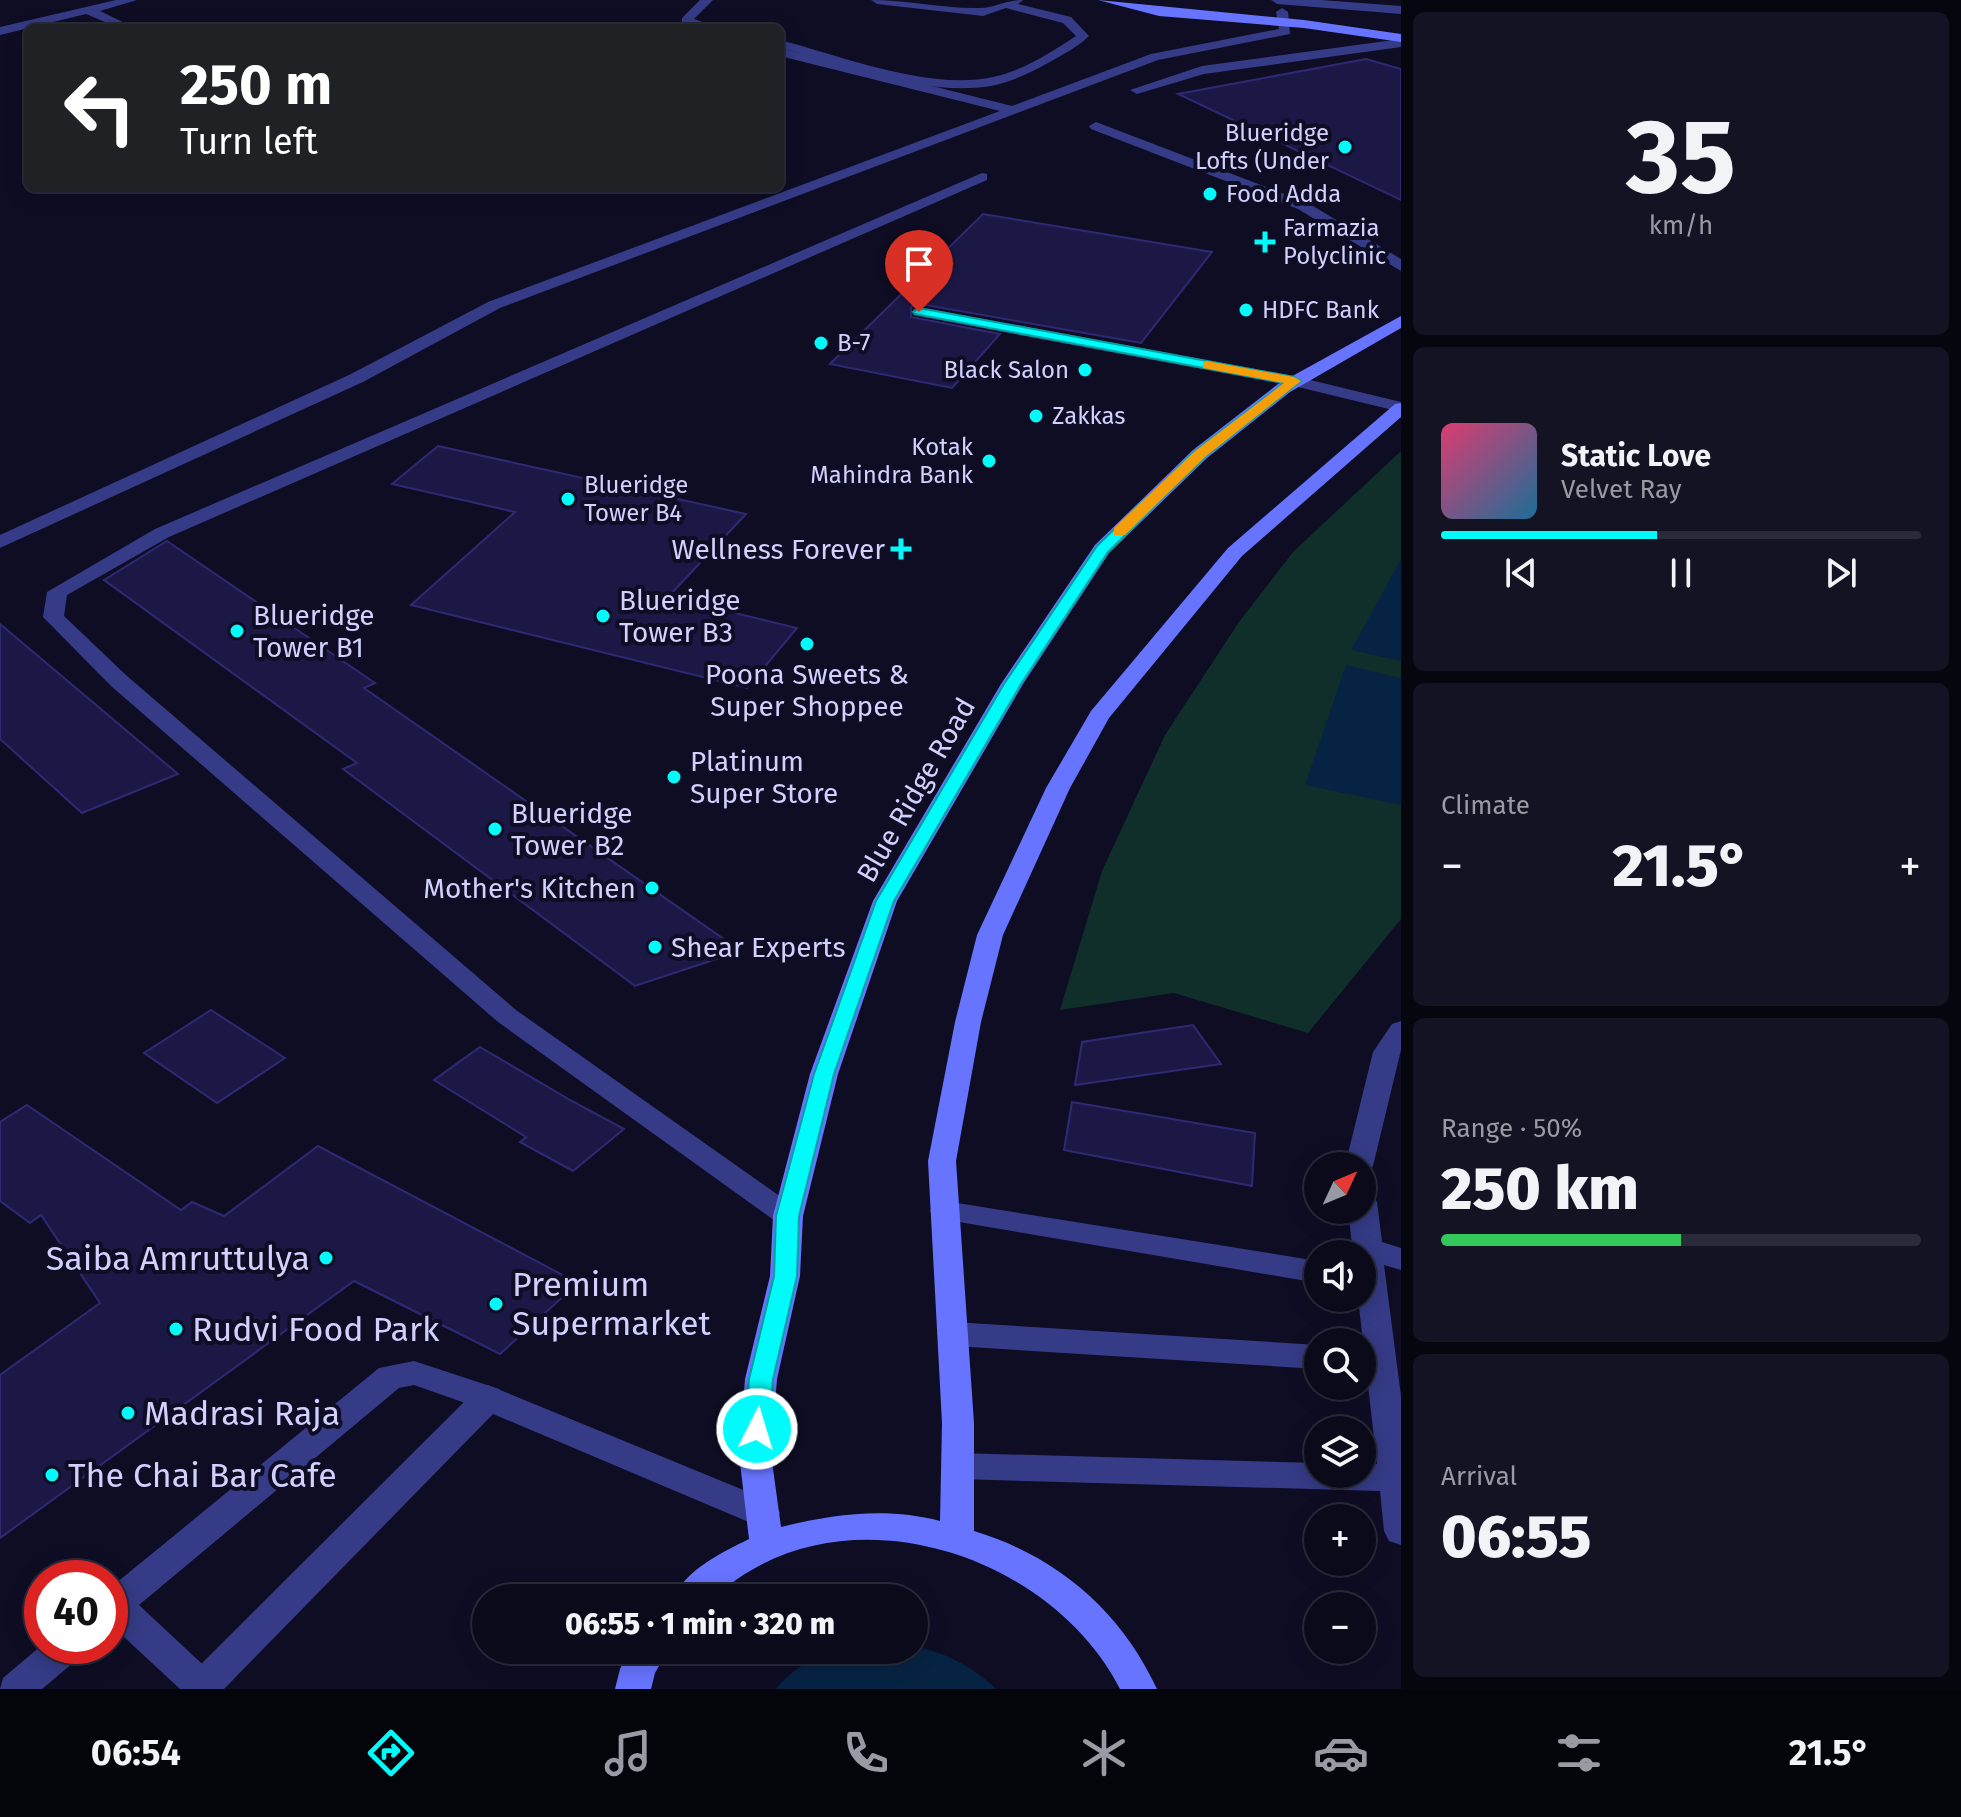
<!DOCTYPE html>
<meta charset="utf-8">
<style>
body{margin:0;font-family:"Fira Sans",sans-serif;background:#131324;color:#f1f3f6;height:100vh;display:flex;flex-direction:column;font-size:30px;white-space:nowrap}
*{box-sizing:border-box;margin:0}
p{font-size:26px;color:#999aa3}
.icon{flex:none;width:44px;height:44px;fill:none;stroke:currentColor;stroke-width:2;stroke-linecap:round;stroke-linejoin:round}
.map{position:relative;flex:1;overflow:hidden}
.drawer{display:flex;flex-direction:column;gap:12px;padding:12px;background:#06060f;width:560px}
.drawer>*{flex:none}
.banner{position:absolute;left:24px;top:24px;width:760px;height:168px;border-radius:12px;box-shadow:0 4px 20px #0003,0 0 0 2px #2a2b3a;background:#202124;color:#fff;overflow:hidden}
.needle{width:52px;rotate:46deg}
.buttons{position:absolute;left:1304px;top:1152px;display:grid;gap:16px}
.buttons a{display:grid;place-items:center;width:72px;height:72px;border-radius:50%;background:#0a0a1b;box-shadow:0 4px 20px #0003,0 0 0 2px #2a2b3a;font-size:40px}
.speed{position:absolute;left:24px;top:1560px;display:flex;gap:16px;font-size:40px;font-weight:700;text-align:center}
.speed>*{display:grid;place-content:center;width:104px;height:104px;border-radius:50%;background:#0a0a1b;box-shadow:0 4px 20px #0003,0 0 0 2px #2a2b3a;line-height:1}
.speed .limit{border:12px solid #d22;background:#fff;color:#111}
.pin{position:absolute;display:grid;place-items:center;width:68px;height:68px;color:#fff;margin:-82px -34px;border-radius:50% 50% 50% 0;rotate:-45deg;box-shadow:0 0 8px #0007}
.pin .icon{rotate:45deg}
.me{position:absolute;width:88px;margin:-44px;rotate:5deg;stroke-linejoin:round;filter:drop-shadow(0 0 6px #0008)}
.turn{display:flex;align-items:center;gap:28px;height:168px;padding:0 24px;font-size:36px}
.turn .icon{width:104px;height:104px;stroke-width:2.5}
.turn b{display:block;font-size:56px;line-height:68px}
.big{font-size:60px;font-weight:800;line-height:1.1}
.drawer .widget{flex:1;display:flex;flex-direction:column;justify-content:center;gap:12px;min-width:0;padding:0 28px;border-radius:12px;background:#131324}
.drawer .dial{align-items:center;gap:0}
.dial b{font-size:104px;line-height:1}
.song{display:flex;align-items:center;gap:24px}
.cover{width:96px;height:96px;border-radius:12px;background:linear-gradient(135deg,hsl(340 70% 55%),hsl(200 70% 35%))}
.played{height:8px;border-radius:4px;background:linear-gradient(90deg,#00fbfa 45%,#2a2b3a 45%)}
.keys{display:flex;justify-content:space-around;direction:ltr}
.heat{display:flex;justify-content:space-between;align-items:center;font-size:44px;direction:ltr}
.charge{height:12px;border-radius:6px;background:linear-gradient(90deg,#34c759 50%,#2a2b3a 0)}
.trip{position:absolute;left:472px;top:1584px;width:456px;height:80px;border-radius:40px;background:#0a0a1b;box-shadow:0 4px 20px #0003,0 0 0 2px #2a2b3a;font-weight:800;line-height:80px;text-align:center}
.menu{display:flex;height:128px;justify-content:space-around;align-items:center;background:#04040b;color:#999aa3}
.menu .icon{width:56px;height:56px}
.menu .active{color:#00fbfa}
.menu b{font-size:36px;color:#f1f3f6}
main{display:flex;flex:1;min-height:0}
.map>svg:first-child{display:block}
.green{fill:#102f2a}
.water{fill:#072343}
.building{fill:#1c1846;stroke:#2f2974;stroke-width:2}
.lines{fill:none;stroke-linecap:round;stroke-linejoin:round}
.lane{fill:#353b86;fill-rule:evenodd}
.street{fill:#353b86;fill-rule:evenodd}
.secondary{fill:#6774ff;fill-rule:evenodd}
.route{fill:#00fbfa;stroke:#00a3a2;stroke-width:2}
.slow{fill:#f59e0b}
.poi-dot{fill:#00fbfa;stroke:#0e0d24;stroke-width:3}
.labels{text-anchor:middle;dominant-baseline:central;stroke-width:8;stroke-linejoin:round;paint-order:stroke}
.far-poi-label{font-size:24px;fill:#d1d0ff;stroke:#0e0d24;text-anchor:start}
.poi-label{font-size:28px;fill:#d1d0ff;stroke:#0e0d24;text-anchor:start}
.street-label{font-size:28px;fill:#d1d0ff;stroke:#0e0d24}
.near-poi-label{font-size:34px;fill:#d1d0ff;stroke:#0e0d24;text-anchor:start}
</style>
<main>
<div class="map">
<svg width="1401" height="1689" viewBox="0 0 1401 1689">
<rect width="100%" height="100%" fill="#0e0d24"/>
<!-- green -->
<polygon class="green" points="1401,451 1401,919 1308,1033 1174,993 1060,1010 1102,871 1165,735 1239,622 1293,552"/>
<!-- water -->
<g class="water">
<polygon points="1401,559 1401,661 1351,650"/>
<polygon points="1346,665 1401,678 1401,805 1305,785"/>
<path d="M914,1646C946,1653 972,1666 996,1689H776C814,1643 860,1650 914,1650Z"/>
</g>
<!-- building -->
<g class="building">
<polygon points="1366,59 1401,69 1401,200 1178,94"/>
<polygon points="983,214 1212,252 1141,343 920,304 911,307 911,317 1000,334 952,388 830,364"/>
<polygon points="438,446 746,514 668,597 797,628 747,688 411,605 515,512 392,484"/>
<polygon points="167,541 375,683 364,688 741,951 635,986 343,769 357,763 104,580"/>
<polygon points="0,624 178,774 82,813 0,739"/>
<polygon points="211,1010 285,1058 217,1103 144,1053"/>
<polygon points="1193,1025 1221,1064 1075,1085 1082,1042"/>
<polygon points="480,1047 570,1100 624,1129 573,1171 520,1142 526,1137 434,1080"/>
<polygon points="1072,1102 1255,1133 1252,1186 1064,1150"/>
<polygon points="27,1105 181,1210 192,1202 224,1216 318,1146 578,1283 500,1354 354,1281 0,1538 0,1375 100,1303 41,1215 30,1223 0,1201 0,1122"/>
</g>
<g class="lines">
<!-- lane -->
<g class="lane">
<polygon points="700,0 713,0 694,19 720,28 682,24 682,18"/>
<path d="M871,0C907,0 946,9 980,8C994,8 1005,0 1023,0L1018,4L1071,17L1089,36C1078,47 1062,55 1048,63C1030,73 1011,82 991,86C922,97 846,65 780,48V40C842,56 929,91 993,77C1022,71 1052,52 1076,36L1063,23L1006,8L983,16L877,4Z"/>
<polygon points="1271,0 1321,0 1401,6 1401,14 1277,4"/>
<polygon points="1401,39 1401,47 1204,74 1137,94 1130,90 1202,66"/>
<polygon points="1096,122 1308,203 1401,259 1401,271 1298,209 1091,129 1089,126"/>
<polygon points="982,173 987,174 987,180 169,537 67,595 64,616 127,676 516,1010 798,1209 803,1216 798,1223 788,1227 778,1223 498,1022 111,686 43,617 47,592 155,529"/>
<polygon points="919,307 1294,376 1401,402 1401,412 1294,386 913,315 913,309"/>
<polygon points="1401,1021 1401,1050 1373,1166 1369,1173 1362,1175 1362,1166 1345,1166 1373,1052 1392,1024"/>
<polygon points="1362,1192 1372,1195 1377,1202 1382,1242 1401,1248 1401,1270 1384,1265 1401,1396 1401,1545 1389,1541 1384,1531 1380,1491 958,1479 946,1475 942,1466 946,1457 958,1453 1318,1463 1318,1474 1362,1474 1362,1464 1377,1464 1358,1298 1362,1298 1362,1254 1353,1254 1348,1210 1362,1210"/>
<polygon points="945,1201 1318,1261 1318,1283 935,1218 930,1211 935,1204"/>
<polygon points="953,1322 1318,1345 1318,1369 953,1346 942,1342 937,1334 942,1326"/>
<polygon points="414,1361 499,1389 504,1398 499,1407 488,1411 414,1385 399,1388 139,1605 215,1676 220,1687 180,1689 110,1624 110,1588 379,1368"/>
<polygon points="42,1645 85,1646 80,1657 42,1689 0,1689 3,1678"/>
</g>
<!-- street -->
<g class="street">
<polygon points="116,0 137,0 100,11 135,28 119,28 86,14 0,35 0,27"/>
<polygon points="1282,8 1288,12 1290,34 1158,60 500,308 363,382 0,548 0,535 351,374 488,302 1000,111 780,56 780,48 1012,106 1151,54 1279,29 1276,12"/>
<polygon points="488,1385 775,1503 780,1513 775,1523 763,1527 751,1523 493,1414 224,1689 182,1689 187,1678 477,1389"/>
</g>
<!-- secondary -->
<g class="secondary">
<polygon points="1098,0 1304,20 1401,34 1401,42 1304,28 1159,16"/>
<path d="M1401,316V328L1290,392L1207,458L1109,553L1023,684L897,901L838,1074L803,1216L800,1276L777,1379L771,1454L781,1527C834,1514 887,1507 940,1521L942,1423L928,1161L955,1022L977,935L1046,788L1091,711L1228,548L1395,404L1401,403V417L1242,556L1109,718L1070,788L1003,935L981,1022L956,1161L974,1423V1531C1057,1556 1121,1611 1157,1689H1120C1049,1550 836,1484 714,1598H673C687,1569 721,1553 749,1539L739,1454L745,1379L770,1276L773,1216L810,1074L873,901L1001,684L1095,545L1193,450L1278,384Z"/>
<polygon points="630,1650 668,1650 655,1673 651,1689 615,1689 620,1669"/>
</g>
</g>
<!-- route -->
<polygon class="route" points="919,308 1294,377 1301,381 1205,457 1108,552 1021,684 894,901 834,1074 799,1216 797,1276 773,1379 769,1429 765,1436 757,1439 748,1436 745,1429 749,1379 774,1276 776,1216 814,1074 876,901 1004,684 1097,546 1195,451 1284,383 915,314 913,312"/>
<!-- slow -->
<polygon class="slow" points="1207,361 1294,377 1301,381 1205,457 1125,535 1114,535 1114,528 1195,451 1284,383 1203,368 1203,362"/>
<!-- markers -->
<g class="poi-dot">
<circle cx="1345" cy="147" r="8"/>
<circle cx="1210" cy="194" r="8"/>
<path d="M1261 230h8v8h8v8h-8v8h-8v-8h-8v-8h8z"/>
<circle cx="1246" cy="310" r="8"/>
<circle cx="821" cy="343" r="8"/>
<circle cx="1085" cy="370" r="8"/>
<circle cx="1036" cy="416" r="8"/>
<circle cx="989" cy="461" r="8"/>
<circle cx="568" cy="499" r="8"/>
<path d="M897 537h8v8h8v8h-8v8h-8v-8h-8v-8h8z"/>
<circle cx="603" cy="616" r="8"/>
<circle cx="237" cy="631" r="8"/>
<circle cx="807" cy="644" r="8"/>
<circle cx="674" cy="777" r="8"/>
<circle cx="495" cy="829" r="8"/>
<circle cx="652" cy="888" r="8"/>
<circle cx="655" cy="947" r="8"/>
<circle cx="326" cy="1258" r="8"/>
<circle cx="496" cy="1304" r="8"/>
<circle cx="176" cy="1329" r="8"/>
<circle cx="128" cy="1413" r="8"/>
<circle cx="52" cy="1475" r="8"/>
</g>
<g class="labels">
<!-- far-poi labels -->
<g class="far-poi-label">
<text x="1329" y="133" text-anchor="end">Blueridge<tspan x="1329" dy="28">Lofts (Under</tspan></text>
<text x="1226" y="194">Food Adda</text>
<text x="1283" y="228">Farmazia<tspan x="1283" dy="28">Polyclinic</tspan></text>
<text x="1262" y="310">HDFC Bank</text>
<text x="837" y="343">B-7</text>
<text x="1069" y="370" text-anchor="end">Black Salon</text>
<text x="1052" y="416">Zakkas</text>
<text x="973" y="447" text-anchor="end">Kotak<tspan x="973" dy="28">Mahindra Bank</tspan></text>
<text x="584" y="485">Blueridge<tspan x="584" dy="28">Tower B4</tspan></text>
</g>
<!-- poi labels -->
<g class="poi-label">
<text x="885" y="549" text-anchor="end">Wellness Forever</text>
<text x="619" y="600">Blueridge<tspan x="619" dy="32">Tower B3</tspan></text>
<text x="253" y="615">Blueridge<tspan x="253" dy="32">Tower B1</tspan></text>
<text x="807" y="674" text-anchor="middle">Poona Sweets &amp;<tspan x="807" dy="32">Super Shoppee</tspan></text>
<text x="690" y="761">Platinum<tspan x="690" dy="32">Super Store</tspan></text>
<text x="511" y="813">Blueridge<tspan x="511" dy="32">Tower B2</tspan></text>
<text x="636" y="888" text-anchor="end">Mother's Kitchen</text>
<text x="671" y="947">Shear Experts</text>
</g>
<!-- street labels -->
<g class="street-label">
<text transform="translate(916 790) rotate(-60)">Blue Ridge Road</text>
</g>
<!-- near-poi labels -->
<g class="near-poi-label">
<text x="310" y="1258" text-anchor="end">Saiba Amruttulya</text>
<text x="512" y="1284">Premium<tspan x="512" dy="39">Supermarket</tspan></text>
<text x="192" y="1329">Rudvi Food Park</text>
<text x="144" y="1413">Madrasi Raja</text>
<text x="68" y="1475">The Chai Bar Cafe</text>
</g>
</g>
</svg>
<div class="buttons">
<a><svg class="needle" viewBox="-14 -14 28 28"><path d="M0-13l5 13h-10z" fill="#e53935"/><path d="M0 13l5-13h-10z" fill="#999aa3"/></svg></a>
<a><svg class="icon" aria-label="sound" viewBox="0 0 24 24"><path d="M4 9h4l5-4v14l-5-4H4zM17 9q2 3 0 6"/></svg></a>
<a><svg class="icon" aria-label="search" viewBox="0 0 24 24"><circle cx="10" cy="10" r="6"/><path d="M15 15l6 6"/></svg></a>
<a><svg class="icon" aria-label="layers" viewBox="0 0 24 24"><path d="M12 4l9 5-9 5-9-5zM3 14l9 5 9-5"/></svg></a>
<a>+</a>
<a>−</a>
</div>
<div class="speed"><div class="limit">40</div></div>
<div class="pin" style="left:919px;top:312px;background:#d93025"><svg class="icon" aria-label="arrive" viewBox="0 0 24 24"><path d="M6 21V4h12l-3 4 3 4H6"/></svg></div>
<svg class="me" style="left:757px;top:1429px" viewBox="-20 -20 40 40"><circle r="17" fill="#00fbfa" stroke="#fff" stroke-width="3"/><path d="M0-11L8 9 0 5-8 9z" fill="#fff"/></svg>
<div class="trip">06:55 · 1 min · 320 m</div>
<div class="banner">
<div class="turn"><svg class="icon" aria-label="left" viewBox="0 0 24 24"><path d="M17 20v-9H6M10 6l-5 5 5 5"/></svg><div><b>250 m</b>Turn left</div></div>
</div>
</div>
<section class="drawer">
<div class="widget dial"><b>35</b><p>km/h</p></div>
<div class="widget">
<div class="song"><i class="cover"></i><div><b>Static Love</b><p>Velvet Ray</p></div></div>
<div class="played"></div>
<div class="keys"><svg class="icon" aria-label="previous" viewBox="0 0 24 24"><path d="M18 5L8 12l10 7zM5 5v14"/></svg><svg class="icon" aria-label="pause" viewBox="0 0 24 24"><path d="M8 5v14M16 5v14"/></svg><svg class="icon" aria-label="next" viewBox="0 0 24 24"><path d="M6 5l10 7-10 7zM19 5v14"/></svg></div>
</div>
<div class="widget"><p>Climate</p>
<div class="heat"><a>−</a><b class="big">21.5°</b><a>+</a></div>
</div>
<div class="widget"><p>Range · 50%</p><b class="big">250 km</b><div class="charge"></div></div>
<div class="widget"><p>Arrival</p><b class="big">06:55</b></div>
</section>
</main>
<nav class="menu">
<b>06:54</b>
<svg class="icon active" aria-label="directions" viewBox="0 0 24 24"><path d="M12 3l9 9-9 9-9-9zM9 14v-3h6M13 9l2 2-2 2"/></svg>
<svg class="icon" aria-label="music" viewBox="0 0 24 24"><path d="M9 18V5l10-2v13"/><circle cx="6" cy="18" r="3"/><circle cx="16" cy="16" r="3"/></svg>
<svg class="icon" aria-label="phone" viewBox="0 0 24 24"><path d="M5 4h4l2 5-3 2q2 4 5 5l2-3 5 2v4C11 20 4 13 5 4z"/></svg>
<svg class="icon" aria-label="climate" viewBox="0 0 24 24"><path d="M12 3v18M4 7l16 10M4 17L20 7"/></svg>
<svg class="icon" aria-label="car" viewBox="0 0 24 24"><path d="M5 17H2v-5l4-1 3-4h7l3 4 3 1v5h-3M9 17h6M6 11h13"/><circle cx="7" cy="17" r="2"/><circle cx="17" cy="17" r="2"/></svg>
<svg class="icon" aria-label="filters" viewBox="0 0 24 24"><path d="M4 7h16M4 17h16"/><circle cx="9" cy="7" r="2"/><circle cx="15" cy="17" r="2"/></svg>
<b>21.5°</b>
</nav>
